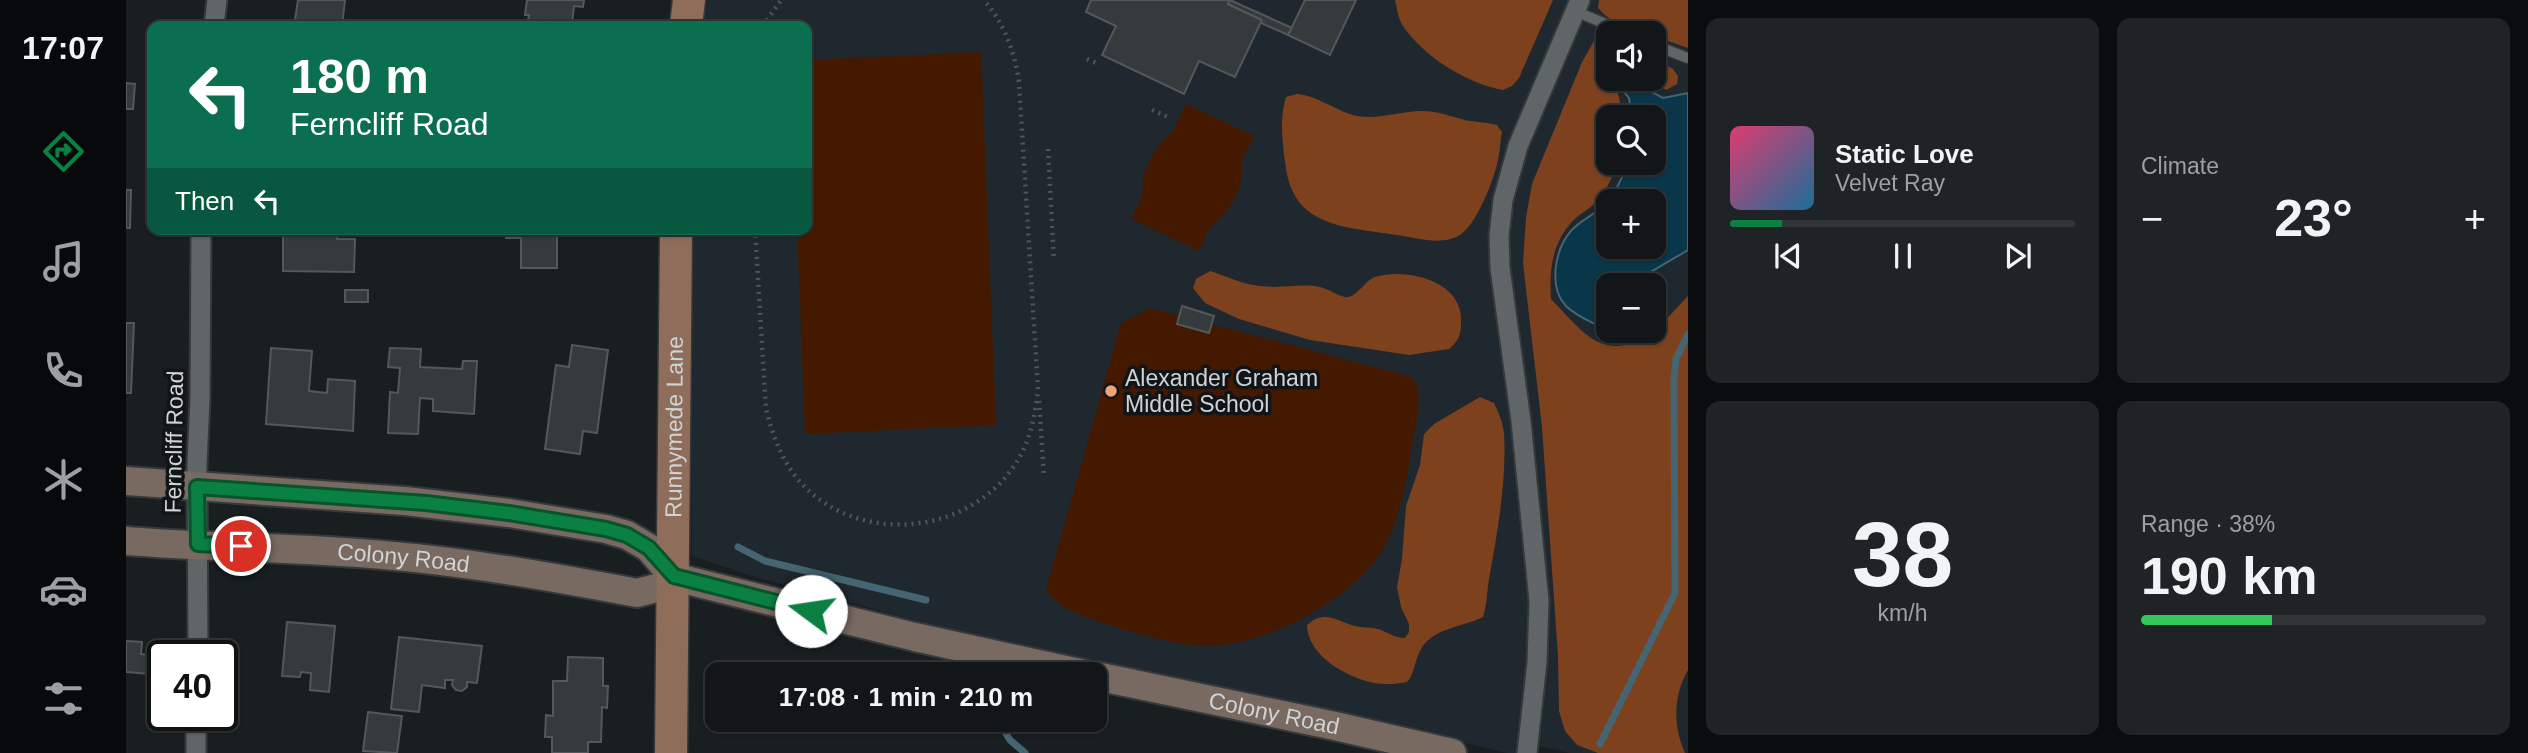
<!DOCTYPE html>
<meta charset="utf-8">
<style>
body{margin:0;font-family:Helvetica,sans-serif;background:#202325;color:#f1f3f6;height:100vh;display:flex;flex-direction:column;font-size:26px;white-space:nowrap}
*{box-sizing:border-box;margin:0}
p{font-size:23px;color:#9d9fa2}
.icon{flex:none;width:38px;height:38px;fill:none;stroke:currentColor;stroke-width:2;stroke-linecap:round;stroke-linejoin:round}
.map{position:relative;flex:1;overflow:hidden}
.sheet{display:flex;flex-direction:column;gap:18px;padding:18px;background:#0a0c0d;width:840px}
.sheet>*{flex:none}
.top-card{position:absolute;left:21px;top:21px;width:665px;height:214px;border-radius:14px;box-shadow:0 2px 5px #0004,0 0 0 2px #323537;background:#0b6e4f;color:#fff;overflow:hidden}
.tools{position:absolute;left:1470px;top:21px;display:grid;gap:14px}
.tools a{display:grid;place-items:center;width:70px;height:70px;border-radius:14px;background:#131618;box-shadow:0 2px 5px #0004,0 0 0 2px #323537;font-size:35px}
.speed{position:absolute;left:21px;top:640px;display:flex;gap:14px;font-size:35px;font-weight:700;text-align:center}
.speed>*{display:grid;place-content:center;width:91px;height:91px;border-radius:50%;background:#131618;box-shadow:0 2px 5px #0004,0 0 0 2px #323537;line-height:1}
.speed .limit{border:4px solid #111;border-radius:10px;background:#fff;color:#111}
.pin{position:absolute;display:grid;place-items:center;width:60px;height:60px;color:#fff;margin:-30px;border:4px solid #fff;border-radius:50%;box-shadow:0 2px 7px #0007}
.me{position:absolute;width:77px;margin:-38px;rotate:284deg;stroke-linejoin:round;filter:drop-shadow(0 0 5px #0008)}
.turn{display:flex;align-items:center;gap:24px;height:147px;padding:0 28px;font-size:32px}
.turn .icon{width:91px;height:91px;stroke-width:2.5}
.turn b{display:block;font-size:49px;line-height:60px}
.then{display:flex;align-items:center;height:66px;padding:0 28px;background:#0003;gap:14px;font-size:26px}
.big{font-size:52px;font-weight:700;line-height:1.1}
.sheet .widget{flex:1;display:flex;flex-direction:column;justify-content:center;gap:10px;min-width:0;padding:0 24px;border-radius:14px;background:#202325}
.sheet .dial{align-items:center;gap:0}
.dial b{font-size:91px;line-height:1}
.song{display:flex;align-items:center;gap:21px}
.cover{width:84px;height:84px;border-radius:10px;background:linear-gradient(135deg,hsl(340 70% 55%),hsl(200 70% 35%))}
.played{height:7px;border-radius:4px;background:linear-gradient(90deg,#0b8043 15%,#323537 15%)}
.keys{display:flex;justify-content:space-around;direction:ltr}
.heat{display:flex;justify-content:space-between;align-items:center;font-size:38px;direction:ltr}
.charge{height:10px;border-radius:5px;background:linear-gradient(90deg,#34c759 38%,#323537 0)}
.sheet .tiles{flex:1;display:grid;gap:18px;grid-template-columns:repeat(2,1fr)}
.trip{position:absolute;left:579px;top:662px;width:402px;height:70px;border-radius:14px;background:#131618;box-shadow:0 2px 5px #0004,0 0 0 2px #323537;font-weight:700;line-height:70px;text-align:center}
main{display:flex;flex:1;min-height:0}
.dock{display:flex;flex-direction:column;width:126px;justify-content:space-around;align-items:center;background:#08090a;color:#9d9fa2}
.dock .icon{width:49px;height:49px}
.dock .selected{color:#0b8043}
.dock b{font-size:32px;color:#f1f3f6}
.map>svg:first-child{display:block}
.built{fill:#1f282e;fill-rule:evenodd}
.green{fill:#441900}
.forest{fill:#7e411e}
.water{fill:#093649;stroke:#456573;stroke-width:2;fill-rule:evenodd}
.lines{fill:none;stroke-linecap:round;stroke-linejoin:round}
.stream{stroke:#456573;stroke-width:7}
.building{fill:#353a3c;stroke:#53585b;stroke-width:2}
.lane-casing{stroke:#36393b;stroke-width:13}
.street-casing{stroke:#36393b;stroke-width:23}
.secondary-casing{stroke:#36393b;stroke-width:32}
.primary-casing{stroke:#36393b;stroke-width:35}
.path{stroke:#515557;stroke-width:4.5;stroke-dasharray:2 5;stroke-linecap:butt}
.lane{stroke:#606568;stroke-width:10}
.street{stroke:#606568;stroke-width:19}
.secondary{stroke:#786961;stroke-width:28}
.primary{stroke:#8f6d5b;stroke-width:32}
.route-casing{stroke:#07532c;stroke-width:18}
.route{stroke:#0b8043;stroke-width:12}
.poi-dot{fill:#f0a279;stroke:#111517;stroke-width:2.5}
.labels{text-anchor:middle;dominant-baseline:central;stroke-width:7;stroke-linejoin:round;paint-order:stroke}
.poi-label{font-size:23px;fill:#d0d3d5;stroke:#111517;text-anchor:start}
.street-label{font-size:23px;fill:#d0d3d5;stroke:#111517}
</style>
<main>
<nav class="dock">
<b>17:07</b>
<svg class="icon selected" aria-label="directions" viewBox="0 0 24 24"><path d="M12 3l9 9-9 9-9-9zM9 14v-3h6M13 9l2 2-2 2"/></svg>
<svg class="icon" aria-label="music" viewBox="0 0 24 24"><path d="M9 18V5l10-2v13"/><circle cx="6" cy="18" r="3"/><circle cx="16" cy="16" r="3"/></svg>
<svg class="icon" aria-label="phone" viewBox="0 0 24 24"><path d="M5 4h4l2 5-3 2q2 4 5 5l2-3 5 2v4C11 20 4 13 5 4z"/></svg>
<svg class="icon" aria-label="climate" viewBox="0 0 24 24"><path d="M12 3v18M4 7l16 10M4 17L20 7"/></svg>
<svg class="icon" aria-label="car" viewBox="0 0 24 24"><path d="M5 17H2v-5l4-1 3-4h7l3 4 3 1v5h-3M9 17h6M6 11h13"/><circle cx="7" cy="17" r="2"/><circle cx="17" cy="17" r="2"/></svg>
<svg class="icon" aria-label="filters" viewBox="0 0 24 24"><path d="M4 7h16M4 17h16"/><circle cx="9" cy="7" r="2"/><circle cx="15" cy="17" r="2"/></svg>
</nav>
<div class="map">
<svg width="1562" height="753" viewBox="0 0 1562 753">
<rect width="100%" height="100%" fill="#191e20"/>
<!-- built -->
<path class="built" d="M578,0H1562V753H1444L1412,746L1411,753H1381L1226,715L917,651L799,623L622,575L566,556L564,229H681V26H573ZM1482,33H1528V79H1482ZM1482,117H1528V163H1482ZM1482,201H1528V247H1482ZM1482,285H1528V331H1482Z"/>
<!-- green -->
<g class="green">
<polygon points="855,52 870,425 679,434 671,229 681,229 681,60"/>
<polygon points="1060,104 1128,136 1115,161 1116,179 1109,198 1098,214 1084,227 1073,251 1005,219 1016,196 1017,177 1024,159 1034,143 1047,131"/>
<path d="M1024,308L1286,377C1299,393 1289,426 1286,445C1281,478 1275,517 1258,547C1230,598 1145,642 1088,646C1059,648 1027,637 999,630C977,623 931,611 920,590L995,323Z"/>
</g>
<!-- forest -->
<g class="forest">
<path d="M1269,0H1427L1393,78L1386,86L1377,90C1340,83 1298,57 1277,26C1272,19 1271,8 1269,0Z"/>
<path d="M1473,0H1562V48L1528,36V33C1508,33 1485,23 1472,8Z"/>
<path d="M1478,36L1482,37V79H1489L1497,117H1482V163H1492C1486,178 1479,194 1467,205C1460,211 1452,215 1446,222C1426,243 1423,271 1425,299C1437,311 1451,328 1465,338C1506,363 1536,323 1562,296V670C1547,696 1547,726 1559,753H1472L1451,745L1439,731L1433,711L1432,656L1416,427L1397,263L1400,217L1406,184L1456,62L1468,41Z"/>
<polygon points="1528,59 1547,69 1552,76 1551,84 1540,90 1520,79 1528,79"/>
<path d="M1171,94C1193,96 1209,111 1231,116C1253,120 1274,111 1296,111C1311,111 1324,116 1339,120C1349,122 1360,122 1371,125L1376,132C1374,143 1374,154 1371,164C1367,182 1350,225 1334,235C1316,246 1291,238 1271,235C1236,229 1184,229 1167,192C1161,180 1160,168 1158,155C1156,134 1154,117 1160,97Z"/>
<path d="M1084,271C1100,276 1118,285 1135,286C1155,289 1174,283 1194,287C1203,289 1210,295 1219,297C1230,299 1239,280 1249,277C1280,267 1338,281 1335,322C1335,334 1333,341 1323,349L1283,355L1184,340L1113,319L1079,303L1067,288L1070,279Z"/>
<path d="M1354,397L1368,403C1373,414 1377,423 1378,434C1381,478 1371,536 1363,579C1361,592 1361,604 1357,617C1337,627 1305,628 1294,651C1288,662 1289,673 1281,682C1270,684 1260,685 1248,683C1221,678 1181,655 1181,625C1199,609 1210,621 1229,626C1236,628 1245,627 1252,629C1262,632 1268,638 1279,638L1283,632V624L1275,607L1271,587L1276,559L1280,506L1294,465L1298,434L1308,424Z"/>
</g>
<!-- water -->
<path class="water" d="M1495,79H1511L1524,91L1537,98L1562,93V250L1523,273L1515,285H1482V320L1477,328C1465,322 1450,316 1440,306C1422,287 1429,249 1445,231C1455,219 1472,214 1482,201C1491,190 1497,176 1502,163H1528V117H1506L1503,98L1494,87ZM1482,201H1528V247H1482Z"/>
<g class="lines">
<!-- stream -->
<g class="stream">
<polyline points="612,547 639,561 800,600"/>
<polyline points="871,719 884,740 899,753"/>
<polyline points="1474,744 1549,593 1548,378 1550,359 1562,334"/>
</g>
</g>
<!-- building -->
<g class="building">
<polygon points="172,0 219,0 216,26 168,26"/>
<polygon points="401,0 458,0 457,7 448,6 446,23 426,20 425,26 401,26 403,15 399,15"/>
<polygon points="965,0 1104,0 1102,4 1136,20 1109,77 1073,61 1058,94 976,55 990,26 960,12"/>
<polygon points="1104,0 1166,28 1162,35 1135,23 1136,20 1102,4"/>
<polygon points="1179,0 1230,0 1204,55 1162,35"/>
<polygon points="0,83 9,84 7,109 0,109"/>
<polygon points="0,190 5,190 4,228 0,228"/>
<polygon points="157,229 212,229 211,239 229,239 228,272 157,271"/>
<polygon points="381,229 431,229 431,268 395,268 395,238 380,238"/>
<rect x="219" y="290" width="23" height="12"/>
<polygon points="1056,306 1088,316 1083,333 1051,324"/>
<polygon points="0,323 8,323 5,393 0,393"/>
<polygon points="446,345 482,350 471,433 457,431 454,454 419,449 430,365 443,367"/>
<polygon points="145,348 186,351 183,391 201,393 202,379 229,381 227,431 140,424"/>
<polygon points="264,348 295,349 294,367 336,369 337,361 351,361 348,414 307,411 307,399 294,398 292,434 262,433 264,392 272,393 274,368 262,367"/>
<polygon points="161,622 209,626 203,692 184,690 185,673 175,672 174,677 156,676"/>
<polygon points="273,637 356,646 351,683 341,682 341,687 336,691 330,690 326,685 327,680 319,680 319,688 296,685 293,712 265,709"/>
<polygon points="0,641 16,642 15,654 26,655 24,674 0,672"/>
<polygon points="442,657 477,658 477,686 482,686 481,708 476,707 475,742 462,742 462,753 426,753 426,737 419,737 420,715 427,716 427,681 441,681"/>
<polygon points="242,712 276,716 271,753 237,751"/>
</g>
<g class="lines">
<!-- lane casing -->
<g class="lane-casing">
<g id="lane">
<polyline points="1449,11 1501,33"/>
<polyline points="1528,45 1562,58"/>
</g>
</g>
<!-- street casing -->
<g class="street-casing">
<g id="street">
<polyline points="88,26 91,0"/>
<polyline points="72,656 71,464 74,399 75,229"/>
<polyline points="70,753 70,716"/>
<polyline points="1401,753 1411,662 1413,601 1395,421 1374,268 1373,236 1377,200 1392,146 1454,0"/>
</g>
</g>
<!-- secondary casing -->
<g class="secondary-casing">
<g id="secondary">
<polyline points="0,481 279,501 383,513 480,529 501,535 523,548 548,577 789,637 958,674"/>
<path id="s1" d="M0,541C85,548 171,547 257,555C342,562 427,577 511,593L538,586L548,577"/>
<path id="s2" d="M970,676L1209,726L1326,753"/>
</g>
</g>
<!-- primary casing -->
<g class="primary-casing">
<g id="primary">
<polyline points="560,26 563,0"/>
<path id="s3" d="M545,753L550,229"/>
</g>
</g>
<!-- path -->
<g class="path">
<polyline points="637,26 655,0"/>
<polyline points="961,59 970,63"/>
<polyline points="1026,110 1042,117"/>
<polyline points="922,149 928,261"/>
<path d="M629,229L640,409C646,433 654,456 670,477C726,546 839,538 888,466C904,443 909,417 912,390L893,82C888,50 879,25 858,0"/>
<polyline points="913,401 918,477"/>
</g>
<!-- lane -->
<use href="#lane" class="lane"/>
<!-- street -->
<use href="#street" class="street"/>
<!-- secondary -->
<use href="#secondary" class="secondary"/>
<!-- primary -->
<use href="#primary" class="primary"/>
</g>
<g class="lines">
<!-- route casing -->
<g class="route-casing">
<polyline id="route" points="115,546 72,544 71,487 300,503 383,513 480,529 501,535 523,548 548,576 685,611"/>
</g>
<!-- route -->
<use href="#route" class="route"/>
</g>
<!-- markers -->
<circle class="poi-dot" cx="985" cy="391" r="7"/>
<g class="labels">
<!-- poi labels -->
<g class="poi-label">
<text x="999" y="378">Alexander Graham<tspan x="999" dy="26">Middle School</tspan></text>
</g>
<!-- street labels -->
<g class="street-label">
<text stroke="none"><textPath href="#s3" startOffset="326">Runnymede Lane</textPath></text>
<text transform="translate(48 442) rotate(-89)">Ferncliff Road</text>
<text stroke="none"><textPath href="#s1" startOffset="278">Colony Road</textPath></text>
<text stroke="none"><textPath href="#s2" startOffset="182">Colony Road</textPath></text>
</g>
</g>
</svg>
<div class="tools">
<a><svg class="icon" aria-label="sound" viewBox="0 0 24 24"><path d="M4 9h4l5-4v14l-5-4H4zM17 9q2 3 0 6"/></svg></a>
<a><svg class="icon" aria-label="search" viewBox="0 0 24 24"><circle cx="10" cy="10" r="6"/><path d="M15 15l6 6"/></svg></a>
<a>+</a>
<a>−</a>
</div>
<div class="speed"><div class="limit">40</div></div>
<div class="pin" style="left:115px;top:546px;background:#d93025"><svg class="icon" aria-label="arrive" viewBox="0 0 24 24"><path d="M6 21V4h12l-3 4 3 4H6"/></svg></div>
<svg class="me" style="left:685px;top:611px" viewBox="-20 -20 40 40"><circle r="19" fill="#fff"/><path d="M0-13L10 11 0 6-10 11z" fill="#0b8043"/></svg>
<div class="trip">17:08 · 1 min · 210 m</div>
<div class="top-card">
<div class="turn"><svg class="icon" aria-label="left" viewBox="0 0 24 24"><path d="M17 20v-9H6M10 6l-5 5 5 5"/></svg><div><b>180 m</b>Ferncliff Road</div></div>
<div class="then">Then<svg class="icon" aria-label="left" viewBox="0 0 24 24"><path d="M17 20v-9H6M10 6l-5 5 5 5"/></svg></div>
</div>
</div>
<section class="sheet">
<div class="tiles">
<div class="widget">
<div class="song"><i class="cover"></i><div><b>Static Love</b><p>Velvet Ray</p></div></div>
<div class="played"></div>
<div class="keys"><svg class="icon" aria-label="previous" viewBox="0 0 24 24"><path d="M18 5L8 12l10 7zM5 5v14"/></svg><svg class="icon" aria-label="pause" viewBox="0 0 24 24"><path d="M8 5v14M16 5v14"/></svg><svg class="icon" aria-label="next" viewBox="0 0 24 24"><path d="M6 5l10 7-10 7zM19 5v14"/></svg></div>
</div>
<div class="widget"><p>Climate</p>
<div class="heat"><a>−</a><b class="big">23°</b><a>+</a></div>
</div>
<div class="widget dial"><b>38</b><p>km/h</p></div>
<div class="widget"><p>Range · 38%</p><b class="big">190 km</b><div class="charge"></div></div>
</div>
</section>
</main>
